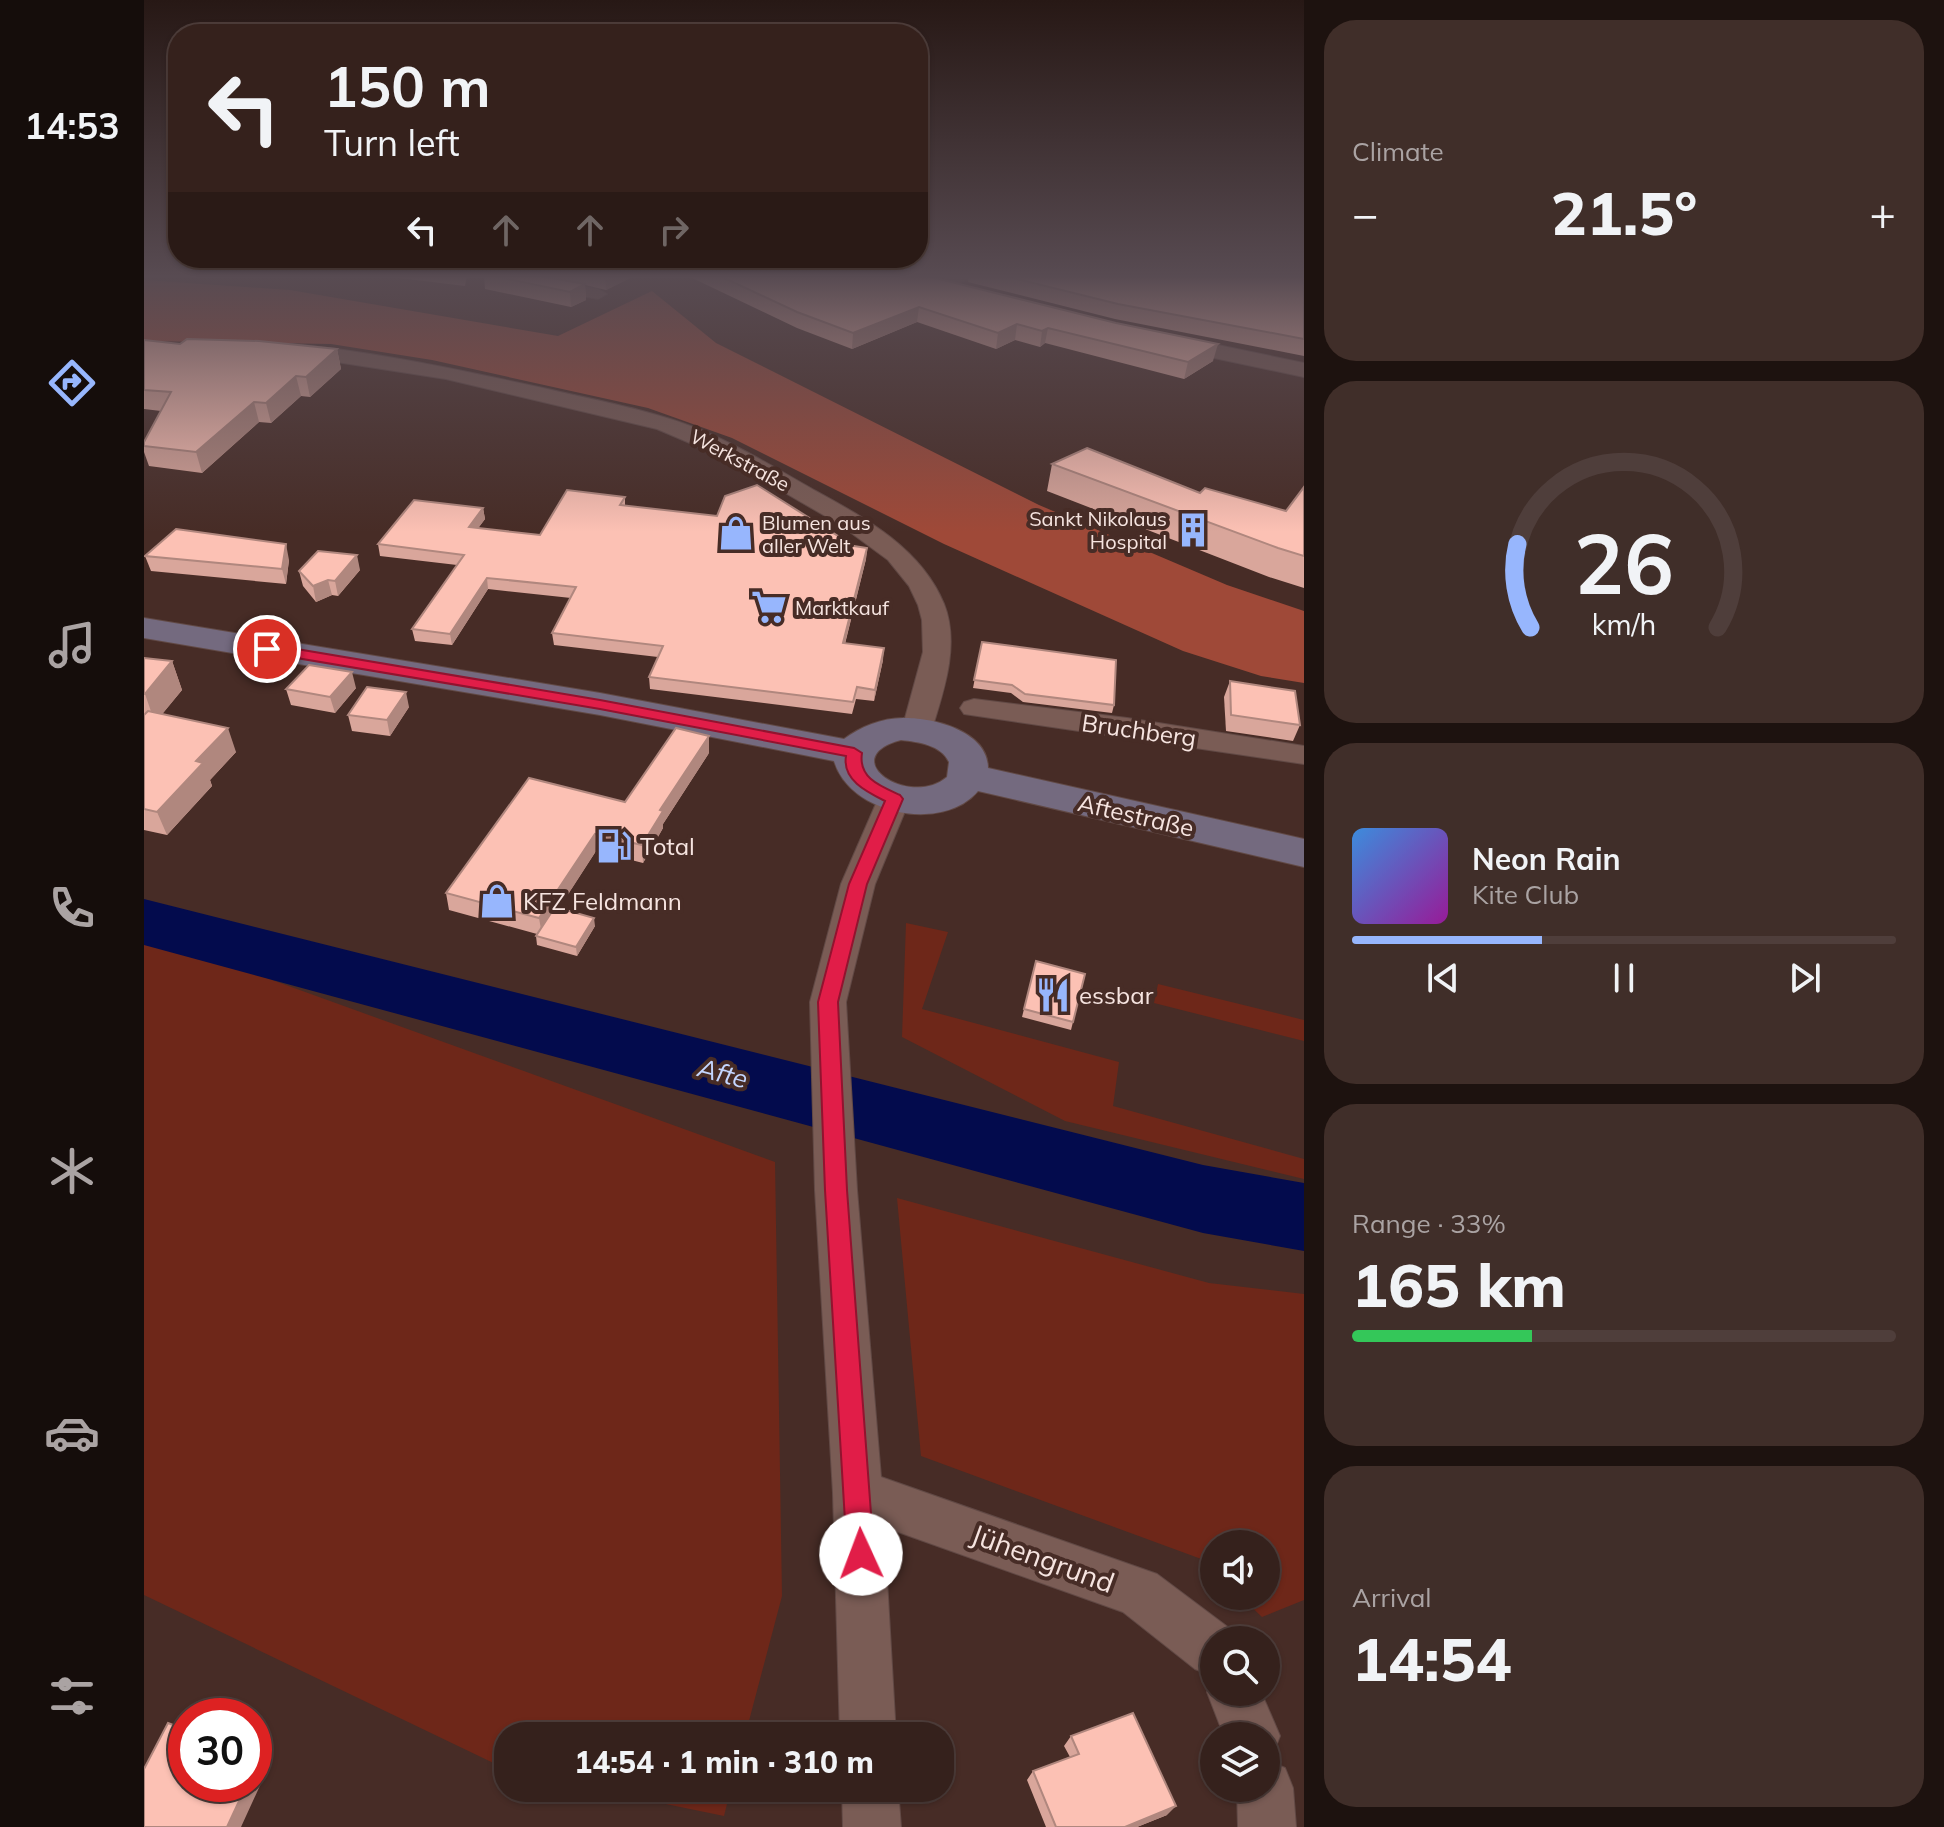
<!DOCTYPE html>
<meta charset="utf-8">
<style>
body{margin:0;font-family:Mulish,sans-serif;background:#402e29;color:#f1f3f6;height:100vh;display:flex;flex-direction:column;font-size:30px;white-space:nowrap}
*{box-sizing:border-box;margin:0}
p{font-size:26px;color:#aaa3a3}
.icon{flex:none;width:44px;height:44px;fill:none;stroke:currentColor;stroke-width:2;stroke-linecap:round;stroke-linejoin:round}
.map{position:relative;flex:1;overflow:hidden}
.details{display:flex;flex-direction:column;gap:20px;padding:20px;background:#1d120f;width:640px}
.details>*{flex:none}
.guide{position:absolute;left:24px;top:24px;width:760px;height:244px;border-radius:32px;box-shadow:0 2px 6px #0004,0 0 0 2px #4f3e3b;background:#35211c;color:#f1f3f6;overflow:hidden}
.tools{position:absolute;left:1056px;top:1530px;display:grid;gap:16px}
.tools a{display:grid;place-items:center;width:80px;height:80px;border-radius:50%;background:#35211c;box-shadow:0 2px 6px #0004,0 0 0 2px #4f3e3b;font-size:40px}
.speed{position:absolute;left:24px;top:1698px;display:flex;gap:16px;font-size:40px;font-weight:700;text-align:center}
.speed>*{display:grid;place-content:center;width:104px;height:104px;border-radius:50%;background:#35211c;box-shadow:0 2px 6px #0004,0 0 0 2px #4f3e3b;line-height:1}
.speed .limit{border:12px solid #d22;background:#fff;color:#111}
.pin{position:absolute;display:grid;place-items:center;width:68px;height:68px;color:#fff;margin:-34px;border:4px solid #fff;border-radius:50%;box-shadow:0 2px 8px #0007}
.me{position:absolute;width:88px;margin:-44px;rotate:358deg;stroke-linejoin:round;filter:drop-shadow(0 0 6px #0008)}
.turn{display:flex;align-items:center;gap:28px;height:168px;padding:0 24px;font-size:36px}
.turn .icon{width:104px;height:104px;stroke-width:2.5}
.turn b{display:block;font-size:56px;line-height:68px}
.lanes{display:flex;align-items:center;height:76px;padding:0 24px;background:#0003;justify-content:center;gap:40px;direction:ltr}
.lanes .off{opacity:.35}
.big{font-size:60px;font-weight:800;line-height:1.1}
.details .widget{flex:1;display:flex;flex-direction:column;justify-content:center;gap:12px;min-width:0;padding:0 28px;border-radius:32px;background:#402e29}
.details .dial{align-items:center;gap:0}
.dial svg{height:208px;overflow:visible;fill:none;stroke:#4f3e3b;stroke-width:7;stroke-linecap:round;text-anchor:middle}
.dial text{fill:#f1f3f6;stroke:none}
.song{display:flex;align-items:center;gap:24px}
.cover{width:96px;height:96px;border-radius:12px;background:linear-gradient(135deg,hsl(210 70% 55%),hsl(300 70% 35%))}
.played{height:8px;border-radius:4px;background:linear-gradient(90deg,#97b6fd 35%,#4f3e3b 35%)}
.keys{display:flex;justify-content:space-around;direction:ltr}
.heat{display:flex;justify-content:space-between;align-items:center;font-size:44px;direction:ltr}
.charge{height:12px;border-radius:6px;background:linear-gradient(90deg,#34c759 33%,#4f3e3b 0)}
.trip{position:absolute;left:350px;top:1722px;width:460px;height:80px;border-radius:32px;background:#35211c;box-shadow:0 2px 6px #0004,0 0 0 2px #4f3e3b;font-weight:800;line-height:80px;text-align:center}
main{display:flex;flex:1;min-height:0}
.menu{display:flex;flex-direction:column;width:144px;justify-content:space-around;align-items:center;background:#150d0b;color:#aaa3a3}
.menu .icon{width:56px;height:56px}
.menu .selected{color:#97b6fd}
.menu b{font-size:36px;color:#f1f3f6}
.map>svg:first-child{display:block}
.green{fill:#6e2719}
.forest{fill:#9f4938}
.lines{fill:none;stroke-linecap:round;stroke-linejoin:round}
.river{fill:#030b4d;fill-rule:evenodd}
.minor-casing{stroke:#614945;stroke-width:2}
.tertiary-casing{stroke:#614945;stroke-width:2}
.secondary-casing{stroke:#614945;stroke-width:2}
.minor{fill:#7a5c55;fill-rule:evenodd}
.tertiary{fill:#7a5c55;fill-rule:evenodd}
.secondary{fill:#746a7f;fill-rule:evenodd}
.wall{fill:#d9a69b}
.shaded-wall{fill:#b0877e}
.building{fill:#fcc1b4;stroke:#b0877e;stroke-width:2}
.route{fill:#e11d48;stroke:#92132f;stroke-width:2}
.labels{text-anchor:middle;dominant-baseline:central;stroke-width:8;stroke-linejoin:round;paint-order:stroke}
.far-street-label{font-size:20px;fill:#f6e4e0;stroke:#472c26}
.far-poi-label{font-size:20px;fill:#f6e4e0;stroke:#472c26;text-anchor:start}
.street-label{font-size:24px;fill:#f6e4e0;stroke:#472c26}
.poi-label{font-size:24px;fill:#f6e4e0;stroke:#472c26;text-anchor:start}
.water-label{font-size:26px;font-style:italic;fill:#c4d6ff;stroke:#472c26}
.near-street-label{font-size:28px;fill:#f6e4e0;stroke:#472c26}
</style>
<main>
<nav class="menu">
<b>14:53</b>
<svg class="icon selected" aria-label="directions" viewBox="0 0 24 24"><path d="M12 3l9 9-9 9-9-9zM9 14v-3h6M13 9l2 2-2 2"/></svg>
<svg class="icon" aria-label="music" viewBox="0 0 24 24"><path d="M9 18V5l10-2v13"/><circle cx="6" cy="18" r="3"/><circle cx="16" cy="16" r="3"/></svg>
<svg class="icon" aria-label="phone" viewBox="0 0 24 24"><path d="M5 4h4l2 5-3 2q2 4 5 5l2-3 5 2v4C11 20 4 13 5 4z"/></svg>
<svg class="icon" aria-label="climate" viewBox="0 0 24 24"><path d="M12 3v18M4 7l16 10M4 17L20 7"/></svg>
<svg class="icon" aria-label="car" viewBox="0 0 24 24"><path d="M5 17H2v-5l4-1 3-4h7l3 4 3 1v5h-3M9 17h6M6 11h13"/><circle cx="7" cy="17" r="2"/><circle cx="17" cy="17" r="2"/></svg>
<svg class="icon" aria-label="filters" viewBox="0 0 24 24"><path d="M4 7h16M4 17h16"/><circle cx="9" cy="7" r="2"/><circle cx="15" cy="17" r="2"/></svg>
</nav>
<div class="map">
<svg width="1160" height="1827" viewBox="0 0 1160 1827">
<rect width="100%" height="100%" fill="#472c26"/>
<!-- green -->
<g class="green">
<polygon points="762,923 804,932 778,1009 975,1062 969,1106 1160,1159 1160,1179 921,1121 758,1037"/>
<polygon points="0,939 48,951 631,1162 638,1596 601,1736 364,1736 364,1770 0,1595"/>
<polygon points="1014,984 1160,1020 1160,1041 1010,1003"/>
<polygon points="753,1198 1065,1283 1160,1294 1160,1600 1118,1617 1096,1596 1122,1596 1122,1544 1070,1544 1070,1570 1060,1560 777,1456"/>
<polygon points="444,1788 587,1788 580,1816"/>
</g>
<!-- forest -->
<polygon class="forest" points="0,280 146,290 414,336 508,291 572,343 895,505 1083,585 1160,611 1160,683 1117,676 1039,651 800,544 588,438 504,408 288,360 187,344 0,341"/>
<g class="lines">
<!-- river -->
<polygon class="river" points="0,899 1059,1165 1160,1183 1160,1251 1059,1233 0,945"/>
<!-- minor casing -->
<g class="minor-casing">
<g id="minor">
<polygon points="371,276 389,276 454,289 463,294 454,299 382,285 376,284"/>
<polygon points="806,276 831,276 796,291 787,286"/>
<path d="M148,344C233,352 316,370 399,388C450,400 503,409 552,428C594,445 631,468 670,490C721,518 777,548 800,604C816,644 800,690 788,729L783,735L773,738L763,735L758,729L779,652L778,620L774,605L765,586L744,560L695,524L581,458L513,429L302,379L141,354L138,350Z"/>
<polygon points="830,699 983,718 1160,746 1160,764 820,714 816,708 820,702"/>
<polygon points="750,789 761,792 766,799 731,884 702,1002 713,1190 737,1477 1013,1574 1089,1631 1092,1640 1070,1640 1070,1692 1117,1692 1136,1736 1128,1756 1122,1758 1122,1736 1080,1736 1063,1692 1069,1676 1051,1669 979,1612 740,1527 752,1736 696,1736 689,1493 671,1190 666,1002 697,884 734,799 739,792"/>
<polygon points="1122,1760 1141,1768 1149,1788 1152,1827 1094,1827 1093,1788 1122,1788"/>
<polygon points="698,1788 754,1788 757,1827 699,1827"/>
</g>
</g>
<!-- tertiary casing -->
<g class="tertiary-casing">
<polygon id="tertiary" points="1016,333 1160,363 1160,377 1008,345 1004,340 1008,335"/>
</g>
<!-- secondary casing -->
<g class="secondary-casing">
<path id="secondary" d="M0,618L456,693L700,739C716,727 738,718 759,718C788,717 844,731 844,768L1160,839V867L834,791C799,833 706,815 690,761L456,715L0,638ZM757,740C775,742 797,745 805,762L803,777C765,809 690,758 757,740Z"/>
</g>
<!-- minor -->
<use href="#minor" class="minor"/>
<!-- tertiary -->
<use href="#tertiary" class="tertiary"/>
<!-- secondary -->
<use href="#secondary" class="secondary"/>
</g>
<!-- wall -->
<g class="wall">
<polygon points="239,276 323,276 321,286"/>
<polygon points="340,276 395,276 427,282 402,276 490,276 462,290 441,285 442,300 427,307 341,289"/>
<polygon points="544,276 783,276 1069,361 1040,379 901,343 896,347 871,340 852,349 773,322 708,349 653,328"/>
<polygon points="825,276 1160,276 1160,356 971,319 824,282"/>
<polygon points="0,340 36,344 193,349 197,369 166,397 157,396 127,423 115,422 58,473 5,466 0,452 0,442 17,411 0,409"/>
<polygon points="908,464 1142,511 1160,487 1160,588 1125,577 903,491"/>
<polygon points="481,497 481,506 723,548 722,559 701,644 739,660 730,701 712,699 708,714 506,689 505,677 514,657 410,645 408,633 427,598 344,589 308,645 271,641 268,629 313,565 236,556 234,544 339,508 341,519 334,528 396,535"/>
<polygon points="1,556 145,560 142,584 7,571"/>
<polygon points="216,570 194,596 188,595 172,602 159,586 155,571"/>
<polygon points="838,642 970,705 968,713 879,702 867,693 829,688"/>
<polygon points="0,658 28,661 38,690 18,714 92,752 66,780 68,786 23,835 0,830"/>
<polygon points="1086,681 1156,725 1149,741 1082,731 1080,697"/>
<polygon points="212,688 191,713 147,705 142,689"/>
<polygon points="265,707 246,736 208,731 204,715"/>
<polygon points="565,753 519,824 519,828 499,863 452,851 415,908 451,926 433,956 393,945 392,936 393,934 305,910 302,893 481,802"/>
<polygon points="892,961 941,974 927,1030 878,1017"/>
<polygon points="927,1736 1023,1815 993,1827 902,1827 883,1780 889,1771 926,1757 920,1746"/>
</g>
<!-- shaded-wall -->
<g class="shaded-wall">
<polygon points="461,276 490,276 462,290"/>
<polygon points="441,284 442,300 427,307 426,292"/>
<polygon points="775,307 773,322 708,349 709,333"/>
<polygon points="873,324 871,340 852,349 854,333"/>
<polygon points="904,328 901,343 896,347 898,331"/>
<polygon points="1074,344 1069,361 1040,379 1044,362"/>
<polygon points="193,349 197,369 166,397 162,377"/>
<polygon points="152,376 157,396 127,423 122,403"/>
<polygon points="110,402 115,422 58,473 52,452"/>
<polygon points="339,508 341,519 327,538 325,527"/>
<polygon points="142,544 145,560 142,584 138,569"/>
<polygon points="723,548 722,559 698,655 699,643"/>
<polygon points="213,555 216,570 194,596 191,581"/>
<polygon points="343,578 344,589 308,645 306,634"/>
<polygon points="184,580 188,595 172,602 169,586"/>
<polygon points="740,648 739,660 730,701 731,690"/>
<polygon points="28,661 38,690 11,723 1,694"/>
<polygon points="208,672 212,688 191,713 186,697"/>
<polygon points="262,692 265,707 246,736 243,720"/>
<polygon points="84,728 92,752 66,780 68,786 23,835 13,812 52,761"/>
<polygon points="565,736 565,753 519,824 519,828 499,863 498,845 516,810"/>
<polygon points="451,834 452,851 398,935 395,918"/>
<polygon points="450,918 451,926 433,956 432,947"/>
<polygon points="115,1756 125,1766 97,1827 83,1827 103,1784 110,1784 110,1768"/>
<polygon points="1032,1806 1023,1815 993,1827 981,1827"/>
</g>
<!-- building -->
<g class="building">
<polygon points="350,276 395,276 441,284 426,292"/>
<polygon points="576,276 783,276 972,323 1074,344 1044,362 904,328 898,331 873,324 854,333 775,307 709,333 653,312"/>
<polygon points="861,276 1160,276 1160,339 974,304"/>
<polygon points="43,339 115,341 193,349 162,377 152,376 122,403 110,402 52,452 0,446 0,442 27,392 0,390 0,340 36,344"/>
<polygon points="943,448 1056,493 1061,488 1142,511 1160,487 1160,556 1134,548 908,464"/>
<polygon points="613,485 710,546 723,548 699,643 740,648 731,690 713,687 709,702 505,677 519,646 408,633 432,587 343,578 306,634 268,629 320,555 234,544 270,500 339,508 325,527 396,535 423,490 481,497 476,505 573,516 581,496"/>
<polygon points="32,529 142,544 138,569 1,556"/>
<polygon points="174,551 213,555 191,581 184,580 169,586 155,571"/>
<polygon points="838,642 972,660 970,705 881,694 868,685 830,680"/>
<polygon points="0,658 28,661 1,694 0,694"/>
<polygon points="165,665 208,672 186,697 142,689"/>
<polygon points="1086,681 1151,691 1156,725 1087,715"/>
<polygon points="223,687 262,692 243,720 204,715"/>
<polygon points="4,711 84,728 52,761 59,763 13,812 0,809 0,715"/>
<polygon points="532,728 565,736 516,810 519,811 498,845 451,834 395,918 302,893 385,778 481,802"/>
<polygon points="411,907 450,918 432,947 392,936"/>
<polygon points="892,961 941,974 929,1022 880,1009"/>
<polygon points="989,1713 1032,1806 981,1827 912,1827 889,1771 935,1754 927,1736"/>
<polygon points="24,1723 42,1730 42,1784 103,1784 83,1827 0,1827 0,1769"/>
<polygon points="110,1754 115,1756 110,1768"/>
</g>
<!-- sky -->
<linearGradient id="sky" x2="0" y2="1"><stop stop-color="#271815"/><stop offset="0.52" stop-color="#584b52"/><stop offset="1" stop-color="#584b52" stop-opacity="0"/></linearGradient>
<rect width="1160" height="532" fill="url(#sky)"/>
<!-- route -->
<path class="route" d="M123,644L456,700L710,748L718,753C714,778 736,786 756,795L759,799L723,884L694,1002L703,1190L730,1554L726,1563L717,1567L707,1563L703,1554L681,1190L674,1002L705,884L741,801C723,792 698,780 702,756L456,709L117,652L115,649Z"/>
<!-- icons -->
<defs>
<g id="building-bare" transform="scale(2.76)"><path d="M-4-6H4V6H1V3H-1V6H-4ZM-2.5-4.3h1.7v1.8h-1.7ZM.8-4.3h1.7v1.8H.8ZM-2.5-1h1.7V.8h-1.7ZM.8-1h1.7V.8H.8Z" fill="#97b6fd" stroke="#472c26" stroke-width="2.5" paint-order="stroke"/></g>
<g id="shop-bare" transform="scale(2.76)"><path d="M-5-2.5h2.3a2.7 3.5 0 0 1 5.4 0H5L5.5 6h-11ZM-1.5-2.5h3a1.5 2.3 0 0 0-3 0Z" fill="#97b6fd" stroke="#472c26" stroke-width="2.5" paint-order="stroke"/></g>
<g id="supermarket-bare" transform="scale(2.76)"><path d="M-6-5.5h2.5l.6 2H6L4.5 2H-2.5L-4.4-4H-6ZM-1.5 3.2a1.3 1.3 0 1 0 .1 0ZM3 3.2a1.3 1.3 0 1 0 .1 0Z" fill="#97b6fd" stroke="#472c26" stroke-width="2.5" paint-order="stroke"/></g>
<g id="fuel-bare" transform="scale(2.76)"><path d="M-5.5-6h7V0h2V4h1.3V-2.5L3-4.5l.8-.8L6-3V5H2.5V1h-1V6h-7ZM-4.2-4.7v3.2H.2V-4.7Z" fill="#97b6fd" stroke="#472c26" stroke-width="2.5" paint-order="stroke"/></g>
<g id="restaurant-bare" transform="scale(2.76)"><path d="M-5-6h1v4h1v-4h1v4h1v-4h1v5L-1.5 .5V6h-2V.5L-5-1ZM5-6V6H3V1.5H1.5Q1.5-4 5-6Z" fill="#97b6fd" stroke="#472c26" stroke-width="2.5" paint-order="stroke"/></g>
</defs>
<g fill-rule="evenodd">
<use href="#building-bare" x="1049" y="530"/>
<use href="#shop-bare" x="592" y="533"/>
<use href="#supermarket-bare" x="625" y="607"/>
<use href="#fuel-bare" x="470" y="846"/>
<use href="#shop-bare" x="353" y="901"/>
<use href="#restaurant-bare" x="909" y="995"/>
</g>
<g class="labels">
<!-- far-street labels -->
<g class="far-street-label">
<text transform="translate(596 460) rotate(28)">Werkstraße</text>
</g>
<!-- far-poi labels -->
<g class="far-poi-label">
<text x="1023" y="518" text-anchor="end">Sankt Nikolaus<tspan x="1023" dy="23">Hospital</tspan></text>
<text x="618" y="522">Blumen aus<tspan x="618" dy="23">aller Welt</tspan></text>
<text x="651" y="607">Marktkauf</text>
</g>
<!-- street labels -->
<g class="street-label">
<text transform="translate(995 730) rotate(8)">Bruchberg</text>
<text transform="translate(992 815) rotate(13)">Aftestraße</text>
</g>
<!-- poi labels -->
<g class="poi-label">
<text x="496" y="846">Total</text>
<text x="379" y="901">KFZ Feldmann</text>
<text x="935" y="995">essbar</text>
</g>
<!-- water labels -->
<g class="water-label">
<text transform="translate(579 1073) rotate(15)">Afte</text>
</g>
<!-- near-street labels -->
<g class="near-street-label">
<text transform="translate(899 1558) rotate(20)">Jühengrund</text>
</g>
</g>
</svg>
<div class="tools">
<a><svg class="icon" aria-label="sound" viewBox="0 0 24 24"><path d="M4 9h4l5-4v14l-5-4H4zM17 9q2 3 0 6"/></svg></a>
<a><svg class="icon" aria-label="search" viewBox="0 0 24 24"><circle cx="10" cy="10" r="6"/><path d="M15 15l6 6"/></svg></a>
<a><svg class="icon" aria-label="layers" viewBox="0 0 24 24"><path d="M12 4l9 5-9 5-9-5zM3 14l9 5 9-5"/></svg></a>
</div>
<div class="speed"><div class="limit">30</div></div>
<div class="pin" style="left:123px;top:649px;background:#d93025"><svg class="icon" aria-label="arrive" viewBox="0 0 24 24"><path d="M6 21V4h12l-3 4 3 4H6"/></svg></div>
<svg class="me" style="left:717px;top:1554px" viewBox="-20 -20 40 40"><circle r="19" fill="#fff"/><path d="M0-13L10 11 0 6-10 11z" fill="#e11d48"/></svg>
<div class="trip">14:54 · 1 min · 310 m</div>
<div class="guide">
<div class="turn"><svg class="icon" aria-label="left" viewBox="0 0 24 24"><path d="M17 20v-9H6M10 6l-5 5 5 5"/></svg><div><b>150 m</b>Turn left</div></div>
<div class="lanes"><svg class="icon" aria-label="left" viewBox="0 0 24 24"><path d="M17 20v-9H6M10 6l-5 5 5 5"/></svg><svg class="icon off" aria-label="ahead" viewBox="0 0 24 24"><path d="M12 20V5M6 11l6-6 6 6"/></svg><svg class="icon off" aria-label="ahead" viewBox="0 0 24 24"><path d="M12 20V5M6 11l6-6 6 6"/></svg><svg class="icon off" aria-label="right" viewBox="0 0 24 24"><path d="M7 20v-9h11M14 6l5 5-5 5"/></svg></div>
</div>
</div>
<section class="details">
<div class="widget"><p>Climate</p>
<div class="heat"><a>−</a><b class="big">21.5°</b><a>+</a></div>
</div>
<div class="widget dial"><svg viewBox="0 0 100 80">
<path d="M14 69A42 42 0 1 1 86 69"/>
<path d="M14 69A42 42 0 0 1 9 37" stroke="#97b6fd"/>
<text x="50" y="56" font-size="32" font-weight="700">26</text>
<text x="50" y="72" font-size="11">km/h</text>
</svg></div>
<div class="widget">
<div class="song"><i class="cover"></i><div><b>Neon Rain</b><p>Kite Club</p></div></div>
<div class="played"></div>
<div class="keys"><svg class="icon" aria-label="previous" viewBox="0 0 24 24"><path d="M18 5L8 12l10 7zM5 5v14"/></svg><svg class="icon" aria-label="pause" viewBox="0 0 24 24"><path d="M8 5v14M16 5v14"/></svg><svg class="icon" aria-label="next" viewBox="0 0 24 24"><path d="M6 5l10 7-10 7zM19 5v14"/></svg></div>
</div>
<div class="widget"><p>Range · 33%</p><b class="big">165 km</b><div class="charge"></div></div>
<div class="widget"><p>Arrival</p><b class="big">14:54</b></div>
</section>
</main>
